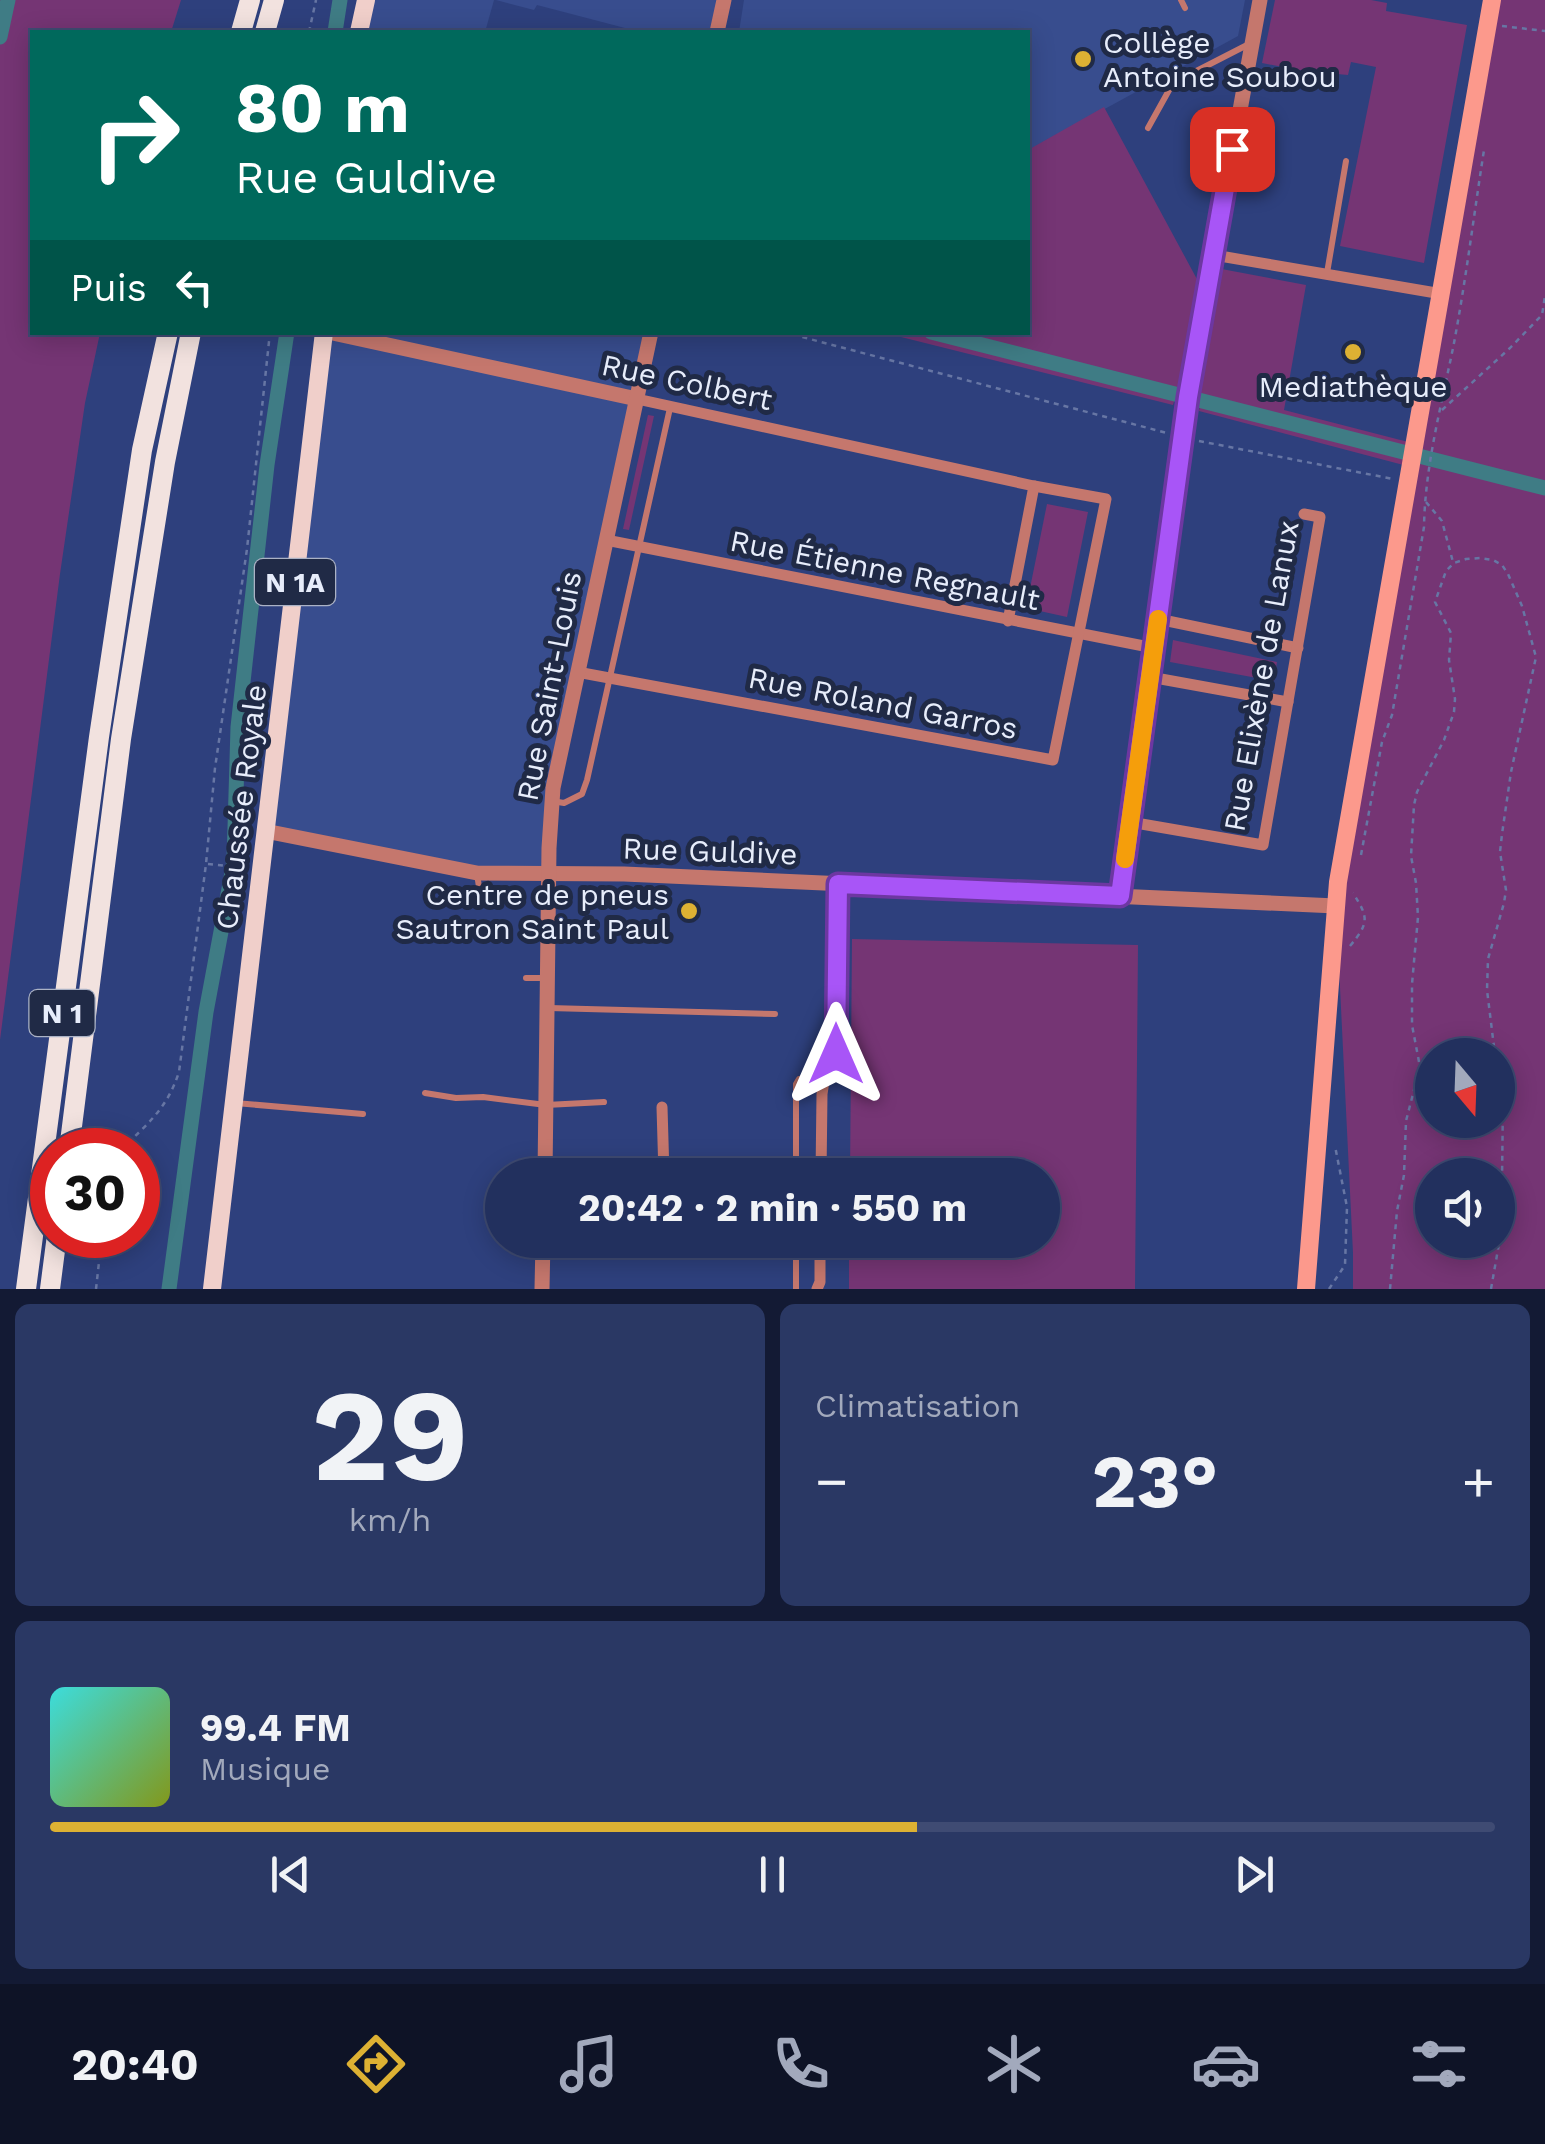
<!DOCTYPE html>
<html lang="fr">
<meta charset="utf-8">
<style>
body{margin:0;font-family:"Work Sans",sans-serif;background:#2a3864;color:#f1f3f6;height:100vh;display:flex;flex-direction:column;font-size:38px;white-space:nowrap}
*{box-sizing:border-box;margin:0}
p{font-size:32px;color:#a2a9bc}
.icon{flex:none;width:55px;height:55px;fill:none;stroke:currentColor;stroke-width:2;stroke-linecap:round;stroke-linejoin:round}
.map{position:relative;height:1289px;overflow:hidden}
.side{display:flex;flex-direction:column;gap:15px;padding:15px;background:#131a34;flex:1}
.side>*{flex:none}
.hud{position:absolute;left:30px;top:30px;width:1000px;height:305px;border-radius:0px;box-shadow:0 5px 25px #0003,0 0 0 2px #3f4b73;background:#00695c;color:#fff;overflow:hidden}
.needle{width:65px;rotate:161deg}
.fabs{position:absolute;left:1415px;top:1038px;display:grid;gap:20px}
.fabs a{display:grid;place-items:center;width:100px;height:100px;border-radius:50%;background:#22305e;box-shadow:0 5px 25px #0003,0 0 0 2px #3f4b73;font-size:50px}
.speed{position:absolute;left:30px;top:1128px;display:flex;gap:20px;font-size:50px;font-weight:700;text-align:center}
.speed>*{display:grid;place-content:center;width:130px;height:130px;border-radius:50%;background:#22305e;box-shadow:0 5px 25px #0003,0 0 0 2px #3f4b73;line-height:1}
.speed .limit{border:15px solid #d22;background:#fff;color:#111}
.pin{position:absolute;display:grid;place-items:center;width:85px;height:85px;color:#fff;margin:-42px;border-radius:20px;box-shadow:0 5px 15px #0006}
.me{position:absolute;width:110px;margin:-55px;rotate:0deg;stroke-linejoin:round;filter:drop-shadow(0 0 8px #0008)}
.turn{display:flex;align-items:center;gap:35px;height:210px;padding:0 40px;font-size:45px}
.turn .icon{width:130px;height:130px;stroke-width:2.5}
.turn b{display:block;font-size:70px;line-height:85px}
.then{display:flex;align-items:center;height:95px;padding:0 40px;background:#0003;gap:20px;font-size:38px}
.big{font-size:75px;font-weight:700;line-height:1.1}
.side .card{flex:1;display:flex;flex-direction:column;justify-content:center;gap:15px;min-width:0;padding:0 35px;border-radius:15px;background:#2a3864}
.side .dial{align-items:center;gap:0}
.dial b{font-size:130px;line-height:1}
.song{display:flex;align-items:center;gap:30px}
.cover{width:120px;height:120px;border-radius:15px;background:linear-gradient(135deg,hsl(180 70% 55%),hsl(70 70% 35%))}
.played{height:10px;border-radius:5px;background:linear-gradient(90deg,#ddb133 60%,#3f4b73 60%)}
.keys{display:flex;justify-content:space-around;direction:ltr}
.heat{display:flex;justify-content:space-between;align-items:center;font-size:55px;direction:ltr}
.side .tiles{flex:1;display:grid;gap:15px;grid-template-columns:1fr 1fr}
.card:last-child{grid-column:span 2}
.trip{position:absolute;left:485px;top:1158px;width:575px;height:100px;border-radius:50px;background:#22305e;box-shadow:0 5px 25px #0003,0 0 0 2px #3f4b73;font-weight:700;line-height:100px;text-align:center}
.dock{display:flex;height:160px;justify-content:space-around;align-items:center;background:#0e1326;color:#a2a9bc}
.dock .icon{width:70px;height:70px}
.dock .current{color:#ddb133}
.dock b{font-size:45px;color:#f1f3f6}
.map>svg:first-child{display:block}
.built{fill:#384d8e}
.green{fill:#753574;fill-rule:evenodd}
.lines{fill:none;stroke-linecap:round;stroke-linejoin:round}
.canal{stroke:#3f7c85;stroke-width:15}
.path{stroke:#6776a4;stroke-width:2.5;stroke-dasharray:5 5;stroke-linecap:butt}
.service{stroke:#c5776d;stroke-width:6}
.minor{stroke:#c5776d;stroke-width:11}
.tertiary{stroke:#c5776d;stroke-width:15}
.secondary{stroke:#fc998c;stroke-width:18}
.primary{stroke:#f0cfca;stroke-width:18}
.trunk{stroke:#f2e2df;stroke-width:20}
.route-casing{stroke:#6d37a1;stroke-width:25}
.route{stroke:#a855f7;stroke-width:18}
.slow{stroke:#f59e0b;stroke-width:18}
.poi-dot{fill:#ddb133;stroke:#202a46;stroke-width:4}
.labels{text-anchor:middle;dominant-baseline:central;stroke-width:10;stroke-linejoin:round;paint-order:stroke}
.shield{fill:#202a46;stroke:#abb2c5;stroke-width:2.5}
.shield-label{font-size:28px;font-weight:bold;fill:#e7edfb}
.poi-label{font-size:30px;fill:#e7edfb;stroke:#202a46;text-anchor:start}
.street-label{font-size:30px;fill:#e7edfb;stroke:#202a46}
</style>
<div class="map">
<svg width="1545" height="1289" viewBox="0 0 1545 1289">
<rect width="100%" height="100%" fill="#2e407d"/>
<!-- built -->
<g class="built">
<polygon points="366,0 494,0 485,32 359,32"/>
<polygon points="496,0 724,0 717,32 625,32 625,28 537,5 534,10"/>
<polygon points="744,0 1245,0 1238,36 1028,151 1028,32 739,32"/>
<polygon points="324,333 651,333 553,788 549,873 477,873 265,831"/>
</g>
<!-- green -->
<g class="green">
<polygon points="0,0 181,0 171,32 32,32 32,332 100,333 85,403 60,574 0,1040"/>
<polygon points="1275,0 1371,0 1387,3 1386,11 1467,25 1424,263 1340,246 1376,67 1351,62 1348,75 1304,71 1262,63"/>
<path d="M1492,0H1545V1289H1353V1253L1336,906L1411,467L1199,411L1201,400L1176,394L1173,405L885,333L1028,332V150L1104,107L1205,294L1211,267L1306,285L1284,410L1416,444ZM1432,1055H1498V1120H1432ZM1432,1175H1498V1240H1432Z"/>
<polygon points="648,415 654,416 629,530 623,529"/>
<polygon points="1047,504 1088,512 1067,617 1026,608"/>
<polygon points="1173,640 1277,662 1274,681 1170,662"/>
<polygon points="852,939 1138,945 1135,1289 849,1289 849,1240 1042,1240 1042,1175 850,1175"/>
</g>
<g class="lines">
<!-- canal -->
<g class="canal">
<polyline points="335,32 340,0"/>
<polyline points="0,37 8,0"/>
<polyline points="931,332 1545,488"/>
<polyline points="169,1289 206,1012 234,862 238,727 267,465 287,332"/>
</g>
<!-- path -->
<g class="path">
<polyline points="1502,26 1545,31"/>
<polyline points="309,32 316,0"/>
<polyline points="783,332 1167,433"/>
<polyline points="1442,410 1510,348 1542,315 1545,296"/>
<polyline points="1199,441 1393,479"/>
<polyline points="1426,502 1442,521 1453,562"/>
<path d="M1361,855L1382,742L1392,715L1424,527C1425,465 1442,403 1454,343C1466,279 1474,214 1484,150"/>
<polyline points="208,864 245,868"/>
<path d="M1350,946C1369,923 1369,918 1353,893"/>
<path d="M121,1150C148,1123 167,1109 179,1072L206,864L215,768L247,549L270,332"/>
<polyline points="96,1289 102,1235"/>
<polyline points="1329,1289 1345,1265 1347,1207 1335,1146"/>
<polyline points="1390,1289 1397,1211 1404,1175 1406,1121 1420,1067 1412,1025 1412,984 1418,917 1416,883 1411,856 1414,805 1417,792 1444,740 1454,712 1455,699 1449,660 1451,633 1435,602 1446,571 1454,563 1466,559 1480,558 1493,560 1502,565 1508,574 1522,606 1536,657 1511,772 1502,834 1500,852 1506,890 1504,903 1488,959 1487,990 1495,1055"/>
<polyline points="1491,1289 1506,1204 1502,1180 1503,1098 1498,1068"/>
</g>
<!-- service -->
<g class="service">
<polyline points="1181,0 1185,8"/>
<polyline points="1148,128 1173,83 1251,43"/>
<polyline points="1327,273 1346,161"/>
<polyline points="552,801 564,803 582,794 587,780 670,408"/>
<polyline points="477,874 480,893"/>
<polyline points="526,978 544,978"/>
<polyline points="549,1008 775,1014"/>
<polyline points="425,1093 456,1098 483,1097 546,1105 604,1102"/>
<polyline points="235,1103 363,1114"/>
<polyline points="796,1175 796,1084 799,1079 824,1075"/>
<polyline points="796,1240 796,1289"/>
</g>
<!-- minor -->
<g class="minor">
<polyline points="1214,255 1442,294"/>
<polyline points="606,540 1154,648"/>
<polyline points="1158,619 1298,648"/>
<polyline points="1008,621 1034,486"/>
<polyline points="577,672 1053,760 1106,499 1034,486 637,399"/>
<polyline points="1150,677 1288,702"/>
<polyline points="1130,822 1263,845 1320,517 1304,514"/>
<polyline points="662,1107 664,1175"/>
<polyline points="821,1175 822,1094 825,1075 836,1054 837,884"/>
<polyline points="817,1289 820,1282 820,1240"/>
</g>
<!-- tertiary -->
<g class="tertiary">
<polyline points="717,32 724,0"/>
<polyline points="328,332 637,399"/>
<polyline points="265,831 477,873 624,874 1336,906"/>
<polyline points="1120,897 1188,397 1260,0"/>
<polyline points="545,1175 549,848 553,788 651,332"/>
<polyline points="542,1289 543,1240"/>
</g>
<!-- secondary -->
<polyline class="secondary" points="1306,1289 1338,882 1492,0"/>
<!-- primary -->
<g class="primary">
<polyline points="359,32 366,0"/>
<polyline points="212,1289 324,332"/>
</g>
<!-- trunk -->
<g class="trunk">
<polyline points="241,32 250,0"/>
<polyline points="265,32 274,0"/>
<polyline points="69,1150 121,739 165,462 191,332"/>
<polyline points="26,1289 99,737 142,450 168,332"/>
<polyline points="50,1289 57,1235"/>
</g>
</g>
<g class="lines">
<!-- route casing -->
<g class="route-casing">
<polyline id="route" points="836,1054 838,884 1120,896 1188,397 1232,149"/>
</g>
<!-- route -->
<use href="#route" class="route"/>
<!-- slow -->
<polyline class="slow" points="1125,859 1158,619"/>
</g>
<!-- markers -->
<g class="poi-dot">
<circle cx="1083" cy="59" r="10"/>
<circle cx="1353" cy="352" r="10"/>
<circle cx="689" cy="911" r="10"/>
</g>
<g class="labels">
<!-- shield labels -->
<g class="shield">
<rect x="255" y="559" width="80" height="46" rx="8"/>
<rect x="29.5" y="990" width="65" height="46" rx="8"/>
</g>
<g class="shield-label">
<text x="295" y="582">N 1A</text>
<text x="62" y="1013">N 1</text>
</g>
<!-- poi labels -->
<g class="poi-label">
<text x="1103" y="42">Collège<tspan x="1103" dy="34">Antoine Soubou</tspan></text>
<text x="1353" y="386" text-anchor="middle">Mediathèque</text>
<text x="669" y="894" text-anchor="end">Centre de pneus<tspan x="669" dy="34">Sautron Saint Paul</tspan></text>
</g>
<!-- street labels -->
<g class="street-label">
<text transform="translate(687 382) rotate(12)">Rue Colbert</text>
<text transform="translate(885 570) rotate(11)">Rue Étienne Regnault</text>
<text transform="translate(1261 676) rotate(-80)">Rue Elixène de Lanux</text>
<text transform="translate(549 686) rotate(-79)">Rue Saint-Louis</text>
<text transform="translate(883 703) rotate(11)">Rue Roland Garros</text>
<text transform="translate(241 807) rotate(-83)">Chaussée Royale</text>
<text transform="translate(710 851) rotate(2)">Rue Guldive</text>
</g>
</g>
</svg>
<div class="fabs">
<a><svg class="needle" viewBox="-14 -14 28 28"><path d="M0-13l5 13h-10z" fill="#e53935"/><path d="M0 13l5-13h-10z" fill="#a2a9bc"/></svg></a>
<a><svg class="icon" aria-label="sound" viewBox="0 0 24 24"><path d="M4 9h4l5-4v14l-5-4H4zM17 9q2 3 0 6"/></svg></a>
</div>
<div class="speed"><div class="limit">30</div></div>
<div class="pin" style="left:1232px;top:149px;background:#d93025"><svg class="icon" aria-label="arrive" viewBox="0 0 24 24"><path d="M6 21V4h12l-3 4 3 4H6"/></svg></div>
<svg class="me" style="left:836px;top:1054px" viewBox="-20 -20 40 40"><path d="M0-17L14 15 0 8-14 15z" fill="#a855f7" stroke="#fff" stroke-width="4"/></svg>
<div class="trip">20:42 · 2 min · 550 m</div>
<div class="hud">
<div class="turn"><svg class="icon" aria-label="right" viewBox="0 0 24 24"><path d="M7 20v-9h11M14 6l5 5-5 5"/></svg><div><b>80 m</b>Rue Guldive</div></div>
<div class="then">Puis<svg class="icon" aria-label="left" viewBox="0 0 24 24"><path d="M17 20v-9H6M10 6l-5 5 5 5"/></svg></div>
</div>
</div>
<section class="side">
<div class="tiles">
<div class="card dial"><b>29</b><p>km/h</p></div>
<div class="card"><p>Climatisation</p>
<div class="heat"><a>−</a><b class="big">23°</b><a>+</a></div>
</div>
<div class="card">
<div class="song"><i class="cover"></i><div><b>99.4 FM</b><p>Musique</p></div></div>
<div class="played"></div>
<div class="keys"><svg class="icon" aria-label="previous" viewBox="0 0 24 24"><path d="M18 5L8 12l10 7zM5 5v14"/></svg><svg class="icon" aria-label="pause" viewBox="0 0 24 24"><path d="M8 5v14M16 5v14"/></svg><svg class="icon" aria-label="next" viewBox="0 0 24 24"><path d="M6 5l10 7-10 7zM19 5v14"/></svg></div>
</div>
</div>
</section>
<nav class="dock">
<b>20:40</b>
<svg class="icon current" aria-label="directions" viewBox="0 0 24 24"><path d="M12 3l9 9-9 9-9-9zM9 14v-3h6M13 9l2 2-2 2"/></svg>
<svg class="icon" aria-label="music" viewBox="0 0 24 24"><path d="M9 18V5l10-2v13"/><circle cx="6" cy="18" r="3"/><circle cx="16" cy="16" r="3"/></svg>
<svg class="icon" aria-label="phone" viewBox="0 0 24 24"><path d="M5 4h4l2 5-3 2q2 4 5 5l2-3 5 2v4C11 20 4 13 5 4z"/></svg>
<svg class="icon" aria-label="climate" viewBox="0 0 24 24"><path d="M12 3v18M4 7l16 10M4 17L20 7"/></svg>
<svg class="icon" aria-label="car" viewBox="0 0 24 24"><path d="M5 17H2v-5l4-1 3-4h7l3 4 3 1v5h-3M9 17h6M6 11h13"/><circle cx="7" cy="17" r="2"/><circle cx="17" cy="17" r="2"/></svg>
<svg class="icon" aria-label="filters" viewBox="0 0 24 24"><path d="M4 7h16M4 17h16"/><circle cx="9" cy="7" r="2"/><circle cx="15" cy="17" r="2"/></svg>
</nav>
